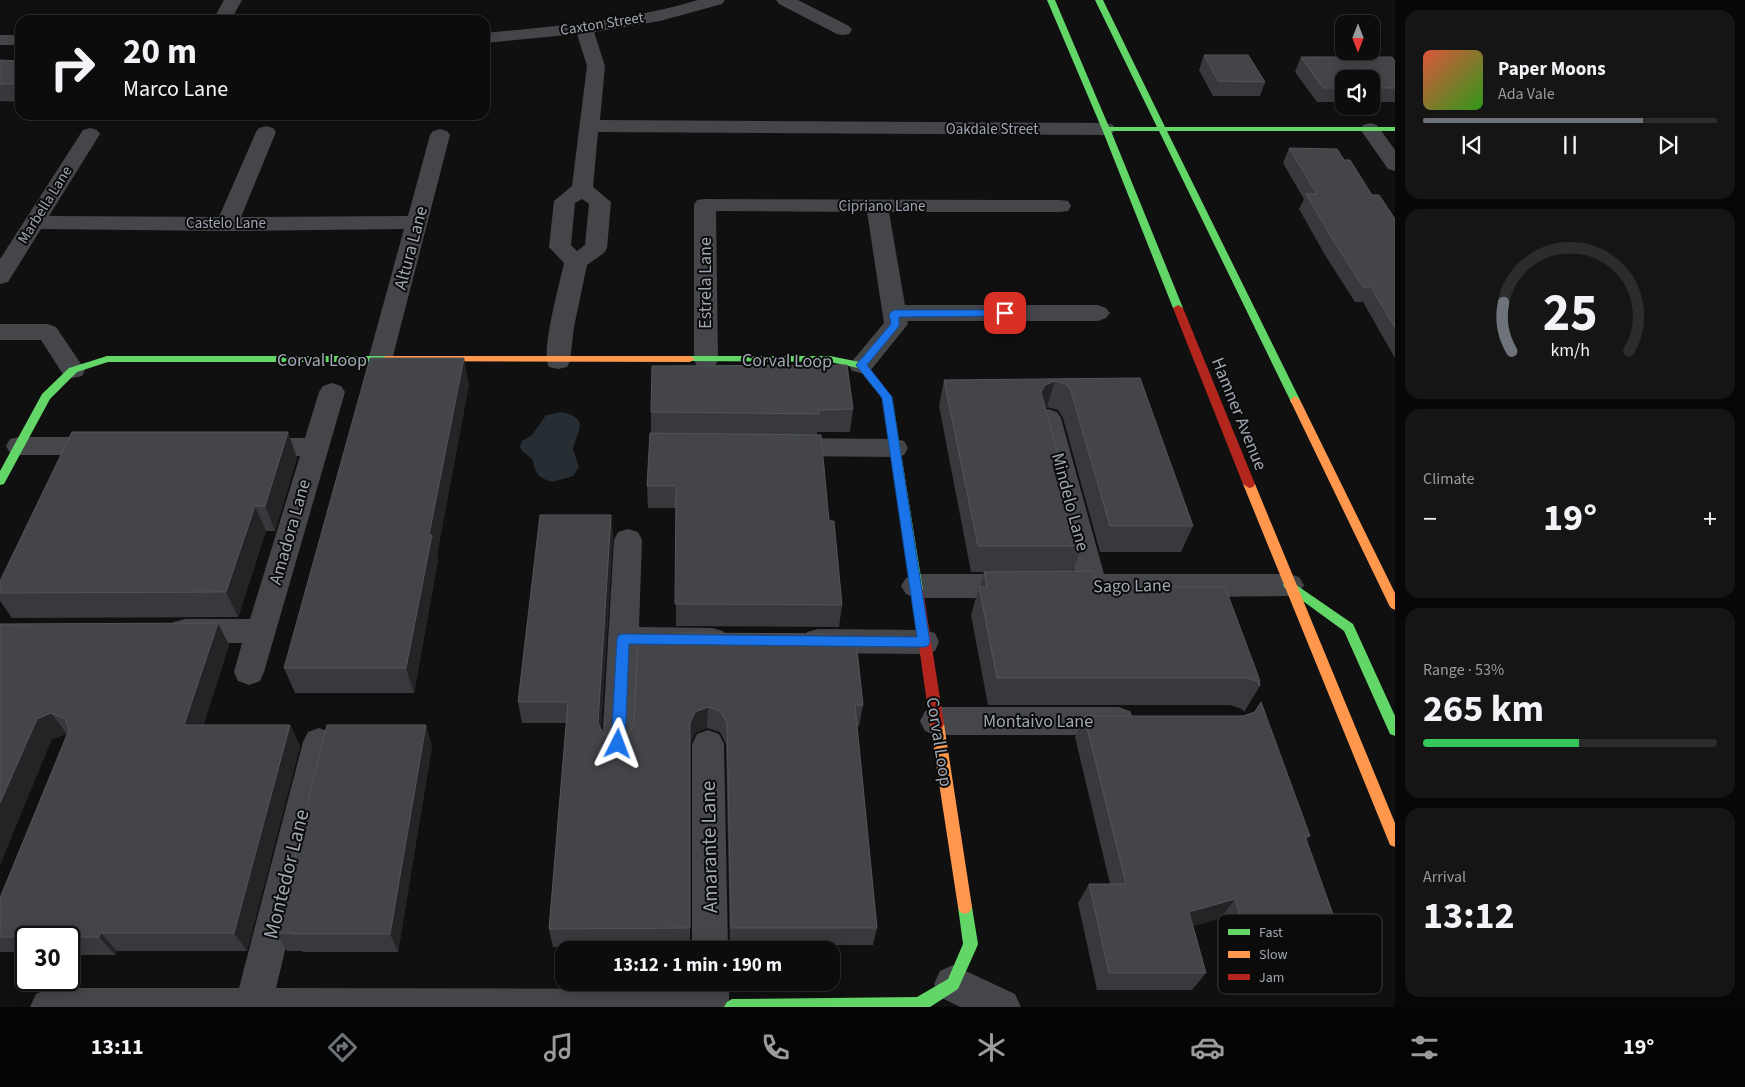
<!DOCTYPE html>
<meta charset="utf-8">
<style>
body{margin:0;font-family:"Source Sans 3",sans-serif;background:#151515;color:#f1f3f6;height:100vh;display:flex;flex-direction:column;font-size:19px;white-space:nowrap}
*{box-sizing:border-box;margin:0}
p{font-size:16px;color:#9a9b9d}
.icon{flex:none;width:28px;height:28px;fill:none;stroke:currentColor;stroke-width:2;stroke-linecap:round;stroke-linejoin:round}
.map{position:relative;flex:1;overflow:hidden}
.panel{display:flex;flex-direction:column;gap:10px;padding:10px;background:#070707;width:350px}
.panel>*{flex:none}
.banner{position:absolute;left:15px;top:15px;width:475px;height:105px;border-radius:15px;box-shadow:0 2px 12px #0003,0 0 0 1px #2c2c2d;background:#0c0c0c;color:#f1f3f6;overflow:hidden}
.needle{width:32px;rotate:180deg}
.controls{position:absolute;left:1335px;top:15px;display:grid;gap:10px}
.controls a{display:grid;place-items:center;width:45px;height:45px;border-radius:10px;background:#0c0c0c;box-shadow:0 2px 12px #0003,0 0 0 1px #2c2c2d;font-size:25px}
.speed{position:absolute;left:15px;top:926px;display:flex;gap:10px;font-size:25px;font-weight:700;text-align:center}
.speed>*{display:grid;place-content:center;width:65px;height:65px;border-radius:50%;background:#0c0c0c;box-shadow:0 2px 12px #0003,0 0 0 1px #2c2c2d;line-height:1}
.speed .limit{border:2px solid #111;border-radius:8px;background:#fff;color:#111}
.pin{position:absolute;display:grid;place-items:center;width:42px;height:42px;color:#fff;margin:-21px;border-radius:10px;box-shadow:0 2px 8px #0006}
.me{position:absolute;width:55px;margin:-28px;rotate:3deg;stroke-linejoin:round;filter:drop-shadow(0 0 4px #0008)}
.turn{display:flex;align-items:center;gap:18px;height:105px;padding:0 25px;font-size:22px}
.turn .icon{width:65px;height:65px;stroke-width:2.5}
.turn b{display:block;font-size:35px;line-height:42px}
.big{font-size:38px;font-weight:700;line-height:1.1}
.panel .card{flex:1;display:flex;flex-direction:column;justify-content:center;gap:8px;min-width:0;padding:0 18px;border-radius:15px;background:#151515}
.panel .dial{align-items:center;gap:0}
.dial svg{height:130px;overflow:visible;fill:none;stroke:#2c2c2d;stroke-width:7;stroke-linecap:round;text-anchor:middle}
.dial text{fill:#f1f3f6;stroke:none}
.song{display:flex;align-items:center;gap:15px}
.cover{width:60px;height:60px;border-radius:8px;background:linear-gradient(135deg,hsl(10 70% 55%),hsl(110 70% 35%))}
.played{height:5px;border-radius:2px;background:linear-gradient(90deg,#6e7279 75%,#2c2c2d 75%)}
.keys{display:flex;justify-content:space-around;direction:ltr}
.heat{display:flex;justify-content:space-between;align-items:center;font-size:28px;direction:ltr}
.charge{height:8px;border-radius:4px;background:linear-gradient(90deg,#34c759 53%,#2c2c2d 0)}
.trip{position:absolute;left:555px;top:941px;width:285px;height:50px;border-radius:15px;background:#0c0c0c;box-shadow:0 2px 12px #0003,0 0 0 1px #2c2c2d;font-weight:700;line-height:50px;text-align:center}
.tabs{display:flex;height:80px;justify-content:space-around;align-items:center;background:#050505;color:#9a9b9d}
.tabs .icon{width:35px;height:35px}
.tabs .current{color:#6e7279}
.tabs b{font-size:22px;color:#f1f3f6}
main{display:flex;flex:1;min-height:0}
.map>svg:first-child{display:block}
.water{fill:#262d33}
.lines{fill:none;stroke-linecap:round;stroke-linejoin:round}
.street{fill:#454649;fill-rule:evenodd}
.fast{fill:#63d668;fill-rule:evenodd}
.slow{fill:#ff974d;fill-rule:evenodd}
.jam{fill:#b3261e;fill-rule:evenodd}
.wall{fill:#38393c}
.shaded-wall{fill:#232425}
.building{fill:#434549;stroke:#525459}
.route{fill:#1a73e8;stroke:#114b97}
.labels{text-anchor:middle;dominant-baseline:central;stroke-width:4;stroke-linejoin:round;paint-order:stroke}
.far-street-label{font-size:15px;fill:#a0a6b2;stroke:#0b0b0c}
.street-label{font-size:18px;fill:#a0a6b2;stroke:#0b0b0c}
.near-street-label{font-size:21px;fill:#a0a6b2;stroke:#0b0b0c}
.key{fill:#0b0b0c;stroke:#383a3e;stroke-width:1}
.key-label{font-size:14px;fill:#a0a6b2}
</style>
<main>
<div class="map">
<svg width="1395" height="1007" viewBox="0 0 1395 1007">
<rect width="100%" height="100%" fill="#101010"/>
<!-- water -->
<path class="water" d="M562,412C590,419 578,429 573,449L579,467L573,476L552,482C539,478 534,473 533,460L522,451L520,447L522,441L532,435L546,415Z"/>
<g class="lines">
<!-- street -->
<g class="street">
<polygon points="224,0 242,0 231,20 213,20"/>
<path d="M698,0H725L722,4L660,21L594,32L605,66L600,120L1106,123L1113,125L1116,129L1113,133L1106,135L598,132L593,187L611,202L607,248L604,253L587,265L574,327L570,361L567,367L558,369L549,367C540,352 560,283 564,263L549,247L554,201L572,186L587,66L577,34L485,43V33C556,26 629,21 698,0ZM582,199L589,204L585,245L577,251L571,245L575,203Z"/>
<polygon points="776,0 798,0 849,26 852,30 849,34 843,35 837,34 779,4"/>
<rect x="0" y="35" width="20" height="10"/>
<polygon points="1370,123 1377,125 1395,150 1395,171 1388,169 1360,129 1363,125"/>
<polygon points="266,126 273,128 276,132 241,217 408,216 430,135 433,131 440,129 447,131 450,135 392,360 389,366 380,368 371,366 368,360 404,229 227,231 41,229 8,282 0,284 0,259 83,130 90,128 97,130 100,134 49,216 219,217 256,132 259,128"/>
<polygon points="705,199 1060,200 1068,201 1071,206 1068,211 1060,212 889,212 905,305 1098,305 1106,308 1110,313 1106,318 1098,321 907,321 908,324 904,329 870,371 861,373 852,371 849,365 884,323 867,212 716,211 718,360 715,366 706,368 697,366 694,360 694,205 697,200"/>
<polygon points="0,324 48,324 56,327 85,370 82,376 73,378 64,376 41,340 0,340"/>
<polygon points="332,383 341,386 345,392 264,672 260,681 249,685 238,681 234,672 242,643 185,643 174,640 170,631 174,622 185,619 250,619 300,456 257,456 248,454 244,447 248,440 257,438 305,438 319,392 323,386"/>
<polygon points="1048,409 1057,412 1061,418 1104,574 1289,574 1299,577 1304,585 1299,593 1289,596 1060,598 1050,594 1045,586 1050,578 1060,574 1075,574 1035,418 1039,412"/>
<polygon points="19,437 101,437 110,439 114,446 110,453 101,455 19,455 10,453 6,446 10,439"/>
<polygon points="786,438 895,439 904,441 908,448 904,455 895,457 786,456 777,454 773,447 777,440"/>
<polygon points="628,529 638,532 642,540 639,627 712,628 723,631 727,640 723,649 712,652 638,652 634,744 629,754 618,758 607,754 602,744 614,540 618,532"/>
<polygon points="916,574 1017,574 1027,578 1032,586 1027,594 1017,598 916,598 906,594 901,586 906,578"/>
<polygon points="818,629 924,630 935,633 939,642 935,651 924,654 818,653 807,650 803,641 807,632"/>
<polygon points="936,707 1119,707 1130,711 1135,721 1130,731 1119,735 936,735 925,731 920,721 925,711"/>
<polygon points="319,728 330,732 335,742 276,988 691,989 691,982 729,982 729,1007 30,1007 36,994 49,988 239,988 303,742 308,732"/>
<polygon points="708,730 719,734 724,744 728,950 692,950 692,744 697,734"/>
<polygon points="953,965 1015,994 1021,1007 960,1007 940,997 934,984 940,971"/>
</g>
<!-- fast -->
<g class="fast">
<polygon points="1047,0 1055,0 1109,127 1157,127 1095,0 1103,0 1165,127 1395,127 1395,131 1167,131 1300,400 1299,403 1291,403 1290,400 1159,131 1111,131 1183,308 1178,311 1173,308 1102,129"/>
<polygon points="107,356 386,356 391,359 386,362 108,362 77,372 50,399 4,484 0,485 0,471 42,394 69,368"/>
<polygon points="690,356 830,356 865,363 892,397 923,590 921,593 913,593 911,590 882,398 858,368 830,362 686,361 685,359 686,357"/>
<polygon points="1289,580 1353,624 1395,716 1395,736 1390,734 1344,631 1285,588 1283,585 1285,582"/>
<polygon points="965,900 970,902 972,907 978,944 976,949 958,989 930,1007 724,1007 727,1002 732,999 917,997 948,979 963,944 958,907 960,902"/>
</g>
<!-- slow -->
<g class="slow">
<polygon points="386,356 690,356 695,359 690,362 382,361 381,359"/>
<polygon points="1295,396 1300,400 1395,593 1395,610 1391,608 1389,605 1290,400"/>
<polygon points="1249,480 1255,484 1395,823 1395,847 1390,845 1388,840 1243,484"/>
<polygon points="937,718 942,720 944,724 972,907 970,912 965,914 960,912 958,907 930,724 932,720"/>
</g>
<!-- jam -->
<g class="jam">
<polygon points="1178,305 1183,308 1255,484 1253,487 1249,488 1243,484 1173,308"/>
<polygon points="917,585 921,587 923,590 944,724 942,728 937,730 932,728 930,724 911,590 913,587"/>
</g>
</g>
<!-- wall -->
<g class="wall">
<polygon points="1204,55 1265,82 1260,96 1213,96 1199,70"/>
<polygon points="1301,57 1395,61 1395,102 1371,102 1371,79 1344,79 1344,102 1317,102 1295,72"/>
<polygon points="0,60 20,61 20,102 0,101"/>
<polygon points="1289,148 1344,160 1372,195 1395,219 1395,358 1363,302 1355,302 1325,255 1299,209 1304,199 1283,163"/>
<polygon points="1140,378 1193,526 1181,552 1100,552 1063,418 1058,410 1047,407 1045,408 1082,546 1073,571 1098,587 1260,681 1259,682 1260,686 1244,712 1242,709 1230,705 988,705 971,615 979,587 980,587 984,572 971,572 939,406 944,380"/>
<polygon points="469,384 437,554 438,560 414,693 295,693 284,668"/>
<polygon points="853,409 850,432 817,432 817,435 842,605 839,627 676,626 676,508 648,508 647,486 651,433 651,412"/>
<polygon points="288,432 297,458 275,531 266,531 238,617 12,618 0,601 0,581"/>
<polygon points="611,515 613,538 601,729 604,735 617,739 628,735 846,640 863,705 859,726 857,726 877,928 873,945 730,945 726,744 720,732 707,728 695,733 690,744 690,945 553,947 549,929 566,723 522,723 518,702"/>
<polygon points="0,624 229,645 203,725 290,725 300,746 247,951 117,951 115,955 69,955 69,938 26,938 26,955 18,955 15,952 0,952 0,898 67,734 52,739"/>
<polygon points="1261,702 1310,836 1306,840 1354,973 1336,990 1243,990 1221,918 1193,926 1206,973 1192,990 1097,990 1078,903 1089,884 1110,884 1075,737 1084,716 1243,716 1254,712"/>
<polygon points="432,746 398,952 303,952 302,951 287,951 276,933"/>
</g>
<!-- shaded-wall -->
<g class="shaded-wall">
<polygon points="464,358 469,384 437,554 438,560 414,693 406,668 429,535"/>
<polygon points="1055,381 1047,407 1037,411 1041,392 1045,385"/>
<polygon points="288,432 297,458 275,531 265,506"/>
<polygon points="255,506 266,531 238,617 226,592"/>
<polygon points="611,515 613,538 600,744 598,723"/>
<polygon points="218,623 229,645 197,746 184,725"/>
<polygon points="708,707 707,728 695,733 690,744 690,945 690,723 695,712"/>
<polygon points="51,713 67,734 52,739 0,865 0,803 37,719"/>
<polygon points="290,725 300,746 247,951 234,933"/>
<polygon points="426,725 432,746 398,952 390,934"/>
<polygon points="1235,899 1221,918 1176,931 1189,912"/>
<polygon points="101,933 117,951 115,955 99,937"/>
</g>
<!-- building -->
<g class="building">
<polygon points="1204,55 1248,55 1265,82 1218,81"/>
<polygon points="1301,57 1392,57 1395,61 1395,88 1371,88 1371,79 1344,79 1344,88 1323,88"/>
<polygon points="0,60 20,61 20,84 0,84"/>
<polygon points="1289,148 1337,149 1344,160 1350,160 1372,195 1379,195 1395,219 1395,328 1371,287 1363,287 1333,240 1306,194 1317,194"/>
<polygon points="370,358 464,358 429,535 432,535 406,668 284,668"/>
<polygon points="847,365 853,409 819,410 819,414 651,412 652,366"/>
<polygon points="1140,378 1193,526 1110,526 1071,391 1066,384 1055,381 1045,385 1041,392 1082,546 978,546 944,380"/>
<polygon points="72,432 288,432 265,506 255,506 226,592 0,593 0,581"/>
<polygon points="650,433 821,435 829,521 834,521 842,605 675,604 676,486 647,486"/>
<polygon points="540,515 611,515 598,723 604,735 617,739 628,735 634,724 638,640 675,640 675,633 845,634 846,640 856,640 863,705 855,705 877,928 731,928 727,723 720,711 708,707 695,712 690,723 690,928 549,929 568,702 518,702"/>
<polygon points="1093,571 1098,587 1225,587 1260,681 1259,681 1260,686 1258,682 1246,678 997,678 979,587 987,587 984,572"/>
<polygon points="218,623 184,725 290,725 234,933 101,933 99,937 0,937 0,898 69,730 65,719 51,713 37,719 0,803 0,624"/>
<polygon points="1261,702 1310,836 1305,836 1354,973 1258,973 1235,899 1189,912 1206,973 1109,973 1089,884 1126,884 1084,716 1243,716 1255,712"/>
<polygon points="327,725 426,725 390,934 292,934 292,933 276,933"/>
</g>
<!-- route -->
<polygon class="route" points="894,310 1005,310 1010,313 1005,316 899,317 899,326 867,365 892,397 930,642 928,646 924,647 629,644 625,744 623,748 618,750 613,748 611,744 617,639 619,635 623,634 917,637 882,398 856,365 891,324 889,314"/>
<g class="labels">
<!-- far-street labels -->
<g class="far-street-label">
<text transform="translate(602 24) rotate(-9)">Caxton Street</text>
<text x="992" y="129">Oakdale Street</text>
<text transform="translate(45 205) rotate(-58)">Marbella Lane</text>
<text x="882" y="206">Cipriano Lane</text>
<text x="226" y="223">Castelo Lane</text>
</g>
<!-- street labels -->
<g class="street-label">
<text transform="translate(411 248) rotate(-75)">Altura Lane</text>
<text transform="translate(705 283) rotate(-90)">Estrela Lane</text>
<text x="322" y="360">Corval Loop</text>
<text transform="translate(787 361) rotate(1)">Corval Loop</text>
<text transform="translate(1239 414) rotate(68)">Hamner Avenue</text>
<text transform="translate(1070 502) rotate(75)">Mindelo Lane</text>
<text transform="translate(290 532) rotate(-74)">Amadora Lane</text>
<text transform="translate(1132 586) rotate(-1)">Sago Lane</text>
<text x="1038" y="721">Montaivo Lane</text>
<text transform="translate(939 742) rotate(81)">Corval Loop</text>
</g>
<!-- near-street labels -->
<g class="near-street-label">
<text transform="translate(709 847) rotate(-91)">Amarante Lane</text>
<text transform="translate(286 874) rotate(-76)">Montedor Lane</text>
</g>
</g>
<!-- legend -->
<rect x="1218" y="914" width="164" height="80" rx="8" class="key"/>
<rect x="1228" y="929" width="22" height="6" fill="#63d668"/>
<rect x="1228" y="951" width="22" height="7" fill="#ff974d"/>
<rect x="1228" y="974" width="22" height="6" fill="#b3261e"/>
<g class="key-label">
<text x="1259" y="937">Fast</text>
<text x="1259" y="959">Slow</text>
<text x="1259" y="982">Jam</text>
</g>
</svg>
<div class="controls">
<a><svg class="needle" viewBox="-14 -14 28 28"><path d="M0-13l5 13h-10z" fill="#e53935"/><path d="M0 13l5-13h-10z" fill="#9a9b9d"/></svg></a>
<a><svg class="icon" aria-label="sound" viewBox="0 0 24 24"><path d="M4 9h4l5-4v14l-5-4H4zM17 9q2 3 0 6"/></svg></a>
</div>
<div class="speed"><div class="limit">30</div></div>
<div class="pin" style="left:1005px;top:313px;background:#d93025"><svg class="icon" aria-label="arrive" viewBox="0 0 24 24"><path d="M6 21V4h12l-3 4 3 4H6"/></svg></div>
<svg class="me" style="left:618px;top:744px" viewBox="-20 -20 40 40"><path d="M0-17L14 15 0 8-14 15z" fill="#1a73e8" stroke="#fff" stroke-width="4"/></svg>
<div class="trip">13:12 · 1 min · 190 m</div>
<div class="banner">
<div class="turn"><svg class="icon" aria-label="right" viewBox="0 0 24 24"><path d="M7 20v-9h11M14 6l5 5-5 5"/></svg><div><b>20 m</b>Marco Lane</div></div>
</div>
</div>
<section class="panel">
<div class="card">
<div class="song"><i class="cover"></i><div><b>Paper Moons</b><p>Ada Vale</p></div></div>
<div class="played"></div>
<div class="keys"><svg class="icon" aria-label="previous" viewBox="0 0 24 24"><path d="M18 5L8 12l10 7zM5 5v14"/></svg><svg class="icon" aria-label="pause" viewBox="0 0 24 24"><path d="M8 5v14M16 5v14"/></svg><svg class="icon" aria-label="next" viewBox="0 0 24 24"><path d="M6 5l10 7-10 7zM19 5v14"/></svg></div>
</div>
<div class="card dial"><svg viewBox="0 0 100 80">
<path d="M14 69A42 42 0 1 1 86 69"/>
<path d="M14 69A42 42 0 0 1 9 39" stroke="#6e7279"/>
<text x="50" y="56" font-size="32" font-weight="700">25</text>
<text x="50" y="72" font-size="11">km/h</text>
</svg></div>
<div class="card"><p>Climate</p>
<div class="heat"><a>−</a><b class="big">19°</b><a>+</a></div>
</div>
<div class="card"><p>Range · 53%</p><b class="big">265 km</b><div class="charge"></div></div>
<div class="card"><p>Arrival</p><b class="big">13:12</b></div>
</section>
</main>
<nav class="tabs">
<b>13:11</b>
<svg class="icon current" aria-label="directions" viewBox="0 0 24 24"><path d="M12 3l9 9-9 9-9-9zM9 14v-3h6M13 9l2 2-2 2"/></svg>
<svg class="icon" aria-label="music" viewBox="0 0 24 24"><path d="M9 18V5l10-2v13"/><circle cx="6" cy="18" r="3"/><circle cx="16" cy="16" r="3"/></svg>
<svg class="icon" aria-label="phone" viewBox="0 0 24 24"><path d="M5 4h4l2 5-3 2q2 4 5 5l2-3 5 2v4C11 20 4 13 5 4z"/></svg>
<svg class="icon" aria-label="climate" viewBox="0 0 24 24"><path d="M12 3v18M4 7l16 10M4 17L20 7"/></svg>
<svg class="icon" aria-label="car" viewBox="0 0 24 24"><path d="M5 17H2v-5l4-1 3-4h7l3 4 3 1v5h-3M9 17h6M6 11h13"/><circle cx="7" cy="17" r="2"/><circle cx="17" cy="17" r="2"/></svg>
<svg class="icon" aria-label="filters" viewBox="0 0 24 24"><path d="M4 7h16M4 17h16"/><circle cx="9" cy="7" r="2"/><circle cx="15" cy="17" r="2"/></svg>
<b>19°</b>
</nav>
